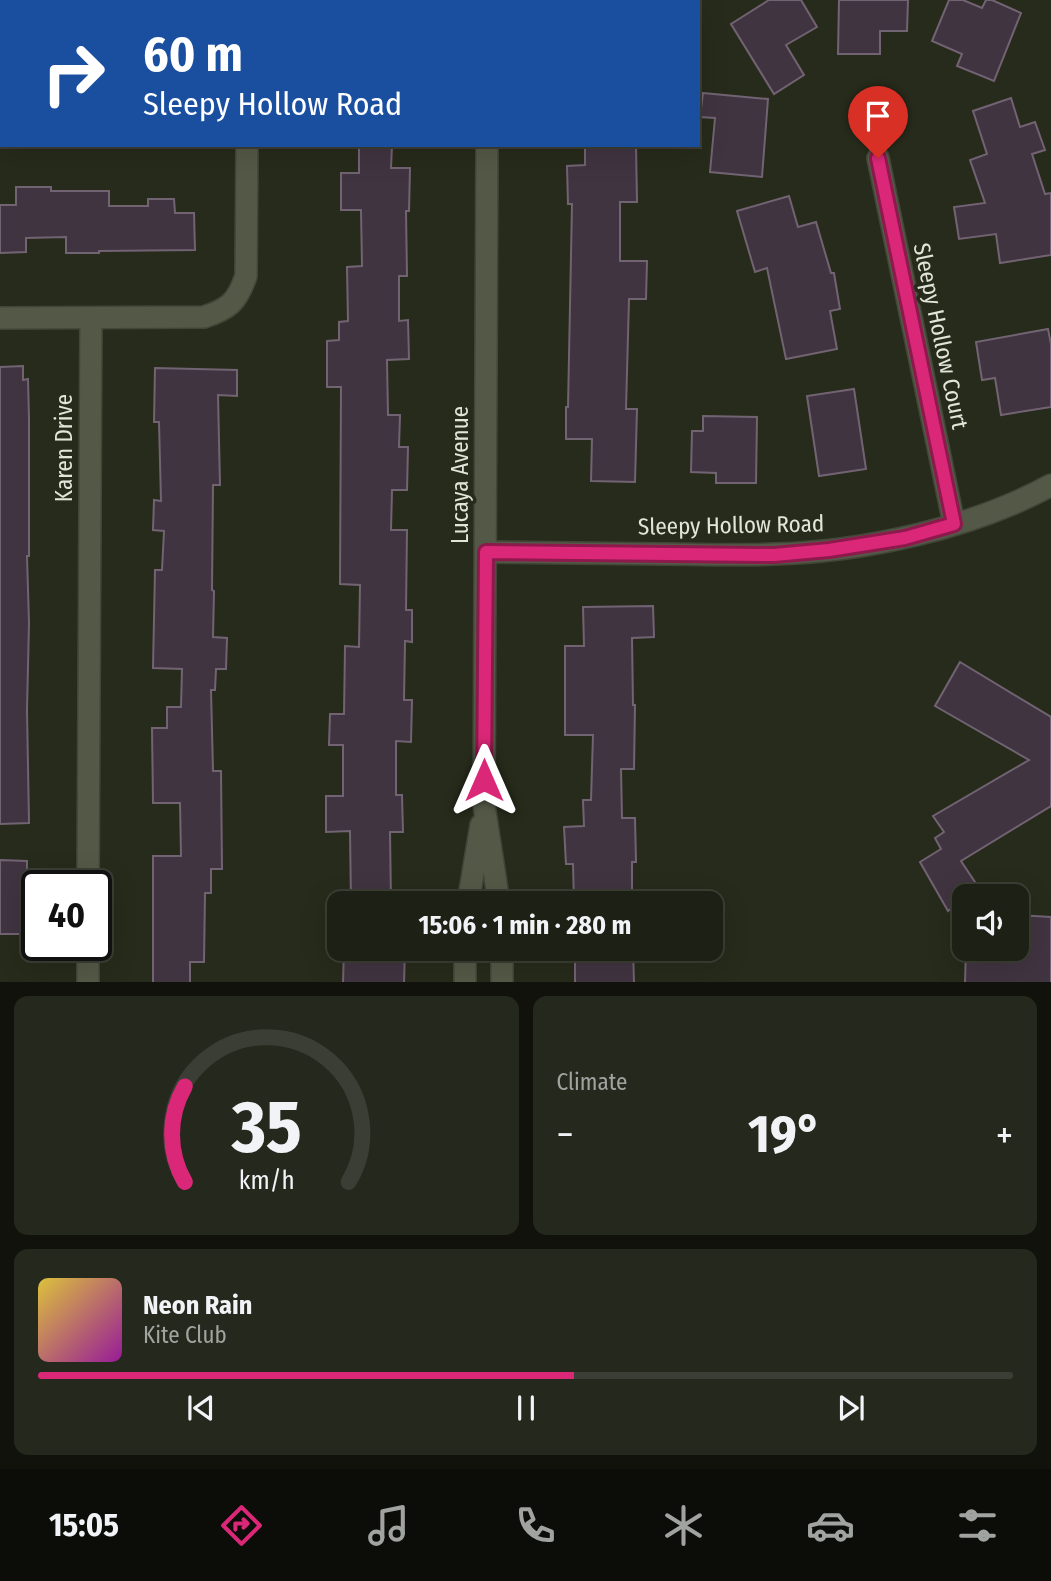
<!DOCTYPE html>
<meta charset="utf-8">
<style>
body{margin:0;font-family:"Fira Sans Condensed",sans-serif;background:#25281d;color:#f1f3f6;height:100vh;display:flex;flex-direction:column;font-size:26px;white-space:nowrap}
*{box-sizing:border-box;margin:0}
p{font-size:23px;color:#a0a3a0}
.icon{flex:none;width:38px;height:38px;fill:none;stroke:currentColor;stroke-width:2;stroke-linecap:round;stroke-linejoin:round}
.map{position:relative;height:982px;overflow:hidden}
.side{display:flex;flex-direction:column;gap:14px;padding:14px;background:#10120b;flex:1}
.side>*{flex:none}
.guide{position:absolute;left:0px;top:0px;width:700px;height:147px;box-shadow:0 7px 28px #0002,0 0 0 2px #3b3e34;background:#1a4fa0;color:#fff;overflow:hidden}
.fabs{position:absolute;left:952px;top:884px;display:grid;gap:14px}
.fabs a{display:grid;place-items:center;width:77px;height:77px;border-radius:14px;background:#1d2014;box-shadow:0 7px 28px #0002,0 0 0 2px #3b3e34;font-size:35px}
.speed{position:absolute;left:21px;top:870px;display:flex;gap:14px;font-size:35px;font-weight:700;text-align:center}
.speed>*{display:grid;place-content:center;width:91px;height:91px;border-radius:50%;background:#1d2014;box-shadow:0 7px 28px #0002,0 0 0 2px #3b3e34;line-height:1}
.speed .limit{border:4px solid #111;border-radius:10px;background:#fff;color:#111}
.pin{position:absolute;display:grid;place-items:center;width:60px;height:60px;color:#fff;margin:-72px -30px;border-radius:50% 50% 50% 0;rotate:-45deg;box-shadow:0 0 7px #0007}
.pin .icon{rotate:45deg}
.me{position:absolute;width:77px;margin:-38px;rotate:0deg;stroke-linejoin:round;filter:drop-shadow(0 0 5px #0008)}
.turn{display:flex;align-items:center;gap:24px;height:147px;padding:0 28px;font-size:32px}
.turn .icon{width:91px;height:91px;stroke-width:2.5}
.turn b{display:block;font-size:49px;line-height:60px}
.big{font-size:52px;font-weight:700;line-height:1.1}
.side .tile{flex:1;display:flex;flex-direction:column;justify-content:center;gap:10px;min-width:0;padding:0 24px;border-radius:14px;background:#25281d}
.side .dial{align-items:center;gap:0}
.dial svg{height:182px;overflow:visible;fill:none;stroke:#3b3e34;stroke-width:7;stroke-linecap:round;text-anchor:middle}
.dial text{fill:#f1f3f6;stroke:none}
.song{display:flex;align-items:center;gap:21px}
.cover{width:84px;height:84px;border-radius:10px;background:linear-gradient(135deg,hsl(50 70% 55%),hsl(300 70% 35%))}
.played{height:7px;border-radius:4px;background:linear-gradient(90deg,#db2777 55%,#3b3e34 55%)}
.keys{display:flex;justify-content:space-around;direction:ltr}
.heat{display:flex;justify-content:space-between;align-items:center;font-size:38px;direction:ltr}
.side .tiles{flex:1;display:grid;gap:14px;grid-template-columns:1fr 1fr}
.tile:last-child{grid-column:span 2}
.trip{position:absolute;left:327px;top:891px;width:396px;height:70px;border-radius:14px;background:#1d2014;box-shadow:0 7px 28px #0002,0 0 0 2px #3b3e34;font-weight:700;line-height:70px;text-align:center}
.menu{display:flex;height:112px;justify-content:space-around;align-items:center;background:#0c0d08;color:#a0a3a0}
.menu .icon{width:49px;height:49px}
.menu .on{color:#db2777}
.menu b{font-size:32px;color:#f1f3f6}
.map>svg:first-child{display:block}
.building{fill:#403441;stroke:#726373;stroke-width:2}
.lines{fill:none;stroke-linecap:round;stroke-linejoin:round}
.minor-casing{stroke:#424638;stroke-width:24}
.tertiary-casing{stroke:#424638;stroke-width:24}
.minor{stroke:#545947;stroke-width:21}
.tertiary{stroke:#545947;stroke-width:21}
.route-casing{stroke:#8e194d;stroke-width:18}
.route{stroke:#db2777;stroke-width:12}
.labels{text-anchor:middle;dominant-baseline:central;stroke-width:7;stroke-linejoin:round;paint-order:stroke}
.street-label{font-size:23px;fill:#e2e5da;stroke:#272b1b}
</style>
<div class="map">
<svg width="1051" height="983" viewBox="0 0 1051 983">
<rect width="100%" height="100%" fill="#272b1b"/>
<!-- building -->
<g class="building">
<polygon points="769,0 801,0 817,27 786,45 804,75 774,94 731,24"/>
<polygon points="839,0 908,0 907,31 880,31 880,54 838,54"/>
<polygon points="949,0 963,0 982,8 986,0 992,0 1021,13 994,81 957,66 962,54 932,41"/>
<polygon points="703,93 768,99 762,177 710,172 715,118 700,117"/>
<polygon points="1011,98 1020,127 1035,122 1045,150 1032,154 1045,194 1051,193 1051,255 1000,263 996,234 959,239 954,207 985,203 970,160 987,154 973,111"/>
<polygon points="359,145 392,145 391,168 410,168 409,211 406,211 407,276 399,276 399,321 408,320 409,359 387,360 388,415 400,415 399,447 408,447 407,490 392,490 391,530 407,530 406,610 412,610 412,642 405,641 404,700 412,700 411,742 396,741 396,795 402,795 403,832 390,832 391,903 351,903 350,831 326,832 326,796 343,796 343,745 329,745 330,714 344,714 345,646 359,647 360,585 340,584 341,387 327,387 327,341 339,340 339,322 348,321 347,267 362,266 361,210 341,210 341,173 359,173"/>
<polygon points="585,145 636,145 637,202 620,202 620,261 647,261 646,299 629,299 626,409 637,409 635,482 591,481 592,439 566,439 566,407 568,407 572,204 568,204 567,166 585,165"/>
<polygon points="16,187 51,187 51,191 109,191 109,206 148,206 148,199 174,199 175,213 194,213 195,250 99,251 99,253 66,253 66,237 26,238 26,252 0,253 0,205 16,205"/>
<polygon points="789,196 798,227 816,222 831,273 834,273 840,309 830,311 837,349 786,359 767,268 755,272 737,211"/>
<polygon points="1048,329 1051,344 1051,407 1001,415 995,378 982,380 976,342"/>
<polygon points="23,366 23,380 28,379 29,419 29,556 27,556 29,623 27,710 29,823 0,824 0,367"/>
<polygon points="155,368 237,370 237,396 218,395 220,485 213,485 212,590 214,591 213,637 227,638 226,669 216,669 215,690 211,690 213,771 221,771 222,869 211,869 211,893 205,893 204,962 190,962 190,983 153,983 153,856 181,856 180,803 153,803 152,728 167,728 167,707 181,707 182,669 153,668 155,570 162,570 164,531 153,530 154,500 161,501 159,422 154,422"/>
<polygon points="854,389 866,469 819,476 807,396"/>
<polygon points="703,416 757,417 756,483 716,483 716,473 691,472 692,431 703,431"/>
<polygon points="653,606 654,637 632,638 633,705 635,705 634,769 621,769 622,818 635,818 636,862 632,862 632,903 574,903 573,864 566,864 564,827 584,826 583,800 591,800 593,735 565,735 565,646 584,646 583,607"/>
<polygon points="960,662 1051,717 1051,806 961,861 979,888 968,896 964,896 964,899 948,911 920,862 941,849 935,838 944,832 933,816 1029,760 935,706"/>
<polygon points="0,860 27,861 26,934 0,934"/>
<polygon points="1017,915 1051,917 1051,983 965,983 966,948 1017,948"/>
<polygon points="344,948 405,948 404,983 343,983"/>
<polygon points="575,948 633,948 634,983 575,983"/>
</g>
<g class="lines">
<!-- minor casing -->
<g class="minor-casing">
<g id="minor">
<polyline points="247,2 247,0"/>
<polyline points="0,11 2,11"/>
<polyline points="878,158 954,524"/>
<path d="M0,318L204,317C229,309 237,302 246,276L247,145"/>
<path d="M486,552C544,553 603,553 662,554C699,554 736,556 774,554C862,552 973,528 1051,485"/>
<polyline points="88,886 91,318"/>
<polyline points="88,983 88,945"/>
</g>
</g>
<!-- tertiary casing -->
<g class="tertiary-casing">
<g id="tertiary">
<polyline points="487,2 487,0"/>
<polyline points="487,145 484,805 499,903"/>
<polyline points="468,903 481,825"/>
<polyline points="502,948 502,983"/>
<polyline points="465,983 465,948"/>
</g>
</g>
<!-- minor -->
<use href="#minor" class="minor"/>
<!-- tertiary -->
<use href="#tertiary" class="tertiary"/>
</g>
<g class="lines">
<!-- route casing -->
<g class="route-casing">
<polyline id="route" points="484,780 486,552 774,555 829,550 905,538 954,524 878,158"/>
</g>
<!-- route -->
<use href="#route" class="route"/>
</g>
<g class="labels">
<!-- street labels -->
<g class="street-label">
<text transform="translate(941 336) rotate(78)">Sleepy Hollow Court</text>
<text transform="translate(64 448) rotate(-90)">Karen Drive</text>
<text transform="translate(460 475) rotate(-90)">Lucaya Avenue</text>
<text transform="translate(731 525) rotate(-1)">Sleepy Hollow Road</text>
</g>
</g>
</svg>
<div class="fabs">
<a><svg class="icon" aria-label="sound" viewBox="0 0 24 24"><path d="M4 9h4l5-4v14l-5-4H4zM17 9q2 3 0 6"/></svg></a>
</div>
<div class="speed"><div class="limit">40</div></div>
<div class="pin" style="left:878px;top:158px;background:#d93025"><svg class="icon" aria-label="arrive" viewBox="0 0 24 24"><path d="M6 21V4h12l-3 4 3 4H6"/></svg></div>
<svg class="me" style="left:484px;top:780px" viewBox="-20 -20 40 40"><path d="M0-17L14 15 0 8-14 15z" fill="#db2777" stroke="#fff" stroke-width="4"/></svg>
<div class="trip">15:06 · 1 min · 280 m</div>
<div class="guide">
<div class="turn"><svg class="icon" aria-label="right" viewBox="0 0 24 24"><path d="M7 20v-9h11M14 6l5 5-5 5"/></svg><div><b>60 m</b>Sleepy Hollow Road</div></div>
</div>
</div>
<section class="side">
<div class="tiles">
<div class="tile dial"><svg viewBox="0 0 100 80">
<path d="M14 69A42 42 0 1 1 86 69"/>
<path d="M14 69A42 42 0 0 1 14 27" stroke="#db2777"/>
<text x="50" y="56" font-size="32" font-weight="700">35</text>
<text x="50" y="72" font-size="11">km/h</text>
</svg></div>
<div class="tile"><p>Climate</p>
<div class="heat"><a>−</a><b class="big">19°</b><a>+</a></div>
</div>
<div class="tile">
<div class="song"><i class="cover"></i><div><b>Neon Rain</b><p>Kite Club</p></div></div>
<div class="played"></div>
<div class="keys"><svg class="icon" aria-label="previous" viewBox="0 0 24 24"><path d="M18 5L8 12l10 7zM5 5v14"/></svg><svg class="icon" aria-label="pause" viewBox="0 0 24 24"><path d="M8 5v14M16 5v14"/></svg><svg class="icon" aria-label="next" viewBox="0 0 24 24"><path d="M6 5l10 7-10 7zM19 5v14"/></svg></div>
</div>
</div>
</section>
<nav class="menu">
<b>15:05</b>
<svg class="icon on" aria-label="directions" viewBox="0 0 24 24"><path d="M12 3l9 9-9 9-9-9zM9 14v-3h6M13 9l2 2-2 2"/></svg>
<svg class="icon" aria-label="music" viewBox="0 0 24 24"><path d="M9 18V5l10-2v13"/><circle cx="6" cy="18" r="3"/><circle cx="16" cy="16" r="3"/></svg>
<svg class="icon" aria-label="phone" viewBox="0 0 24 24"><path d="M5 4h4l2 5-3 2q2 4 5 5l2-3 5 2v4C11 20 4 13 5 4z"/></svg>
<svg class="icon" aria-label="climate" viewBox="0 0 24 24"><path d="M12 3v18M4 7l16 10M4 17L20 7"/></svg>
<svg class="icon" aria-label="car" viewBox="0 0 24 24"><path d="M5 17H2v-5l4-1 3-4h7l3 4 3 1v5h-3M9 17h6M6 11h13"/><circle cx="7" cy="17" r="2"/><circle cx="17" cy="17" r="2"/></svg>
<svg class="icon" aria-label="filters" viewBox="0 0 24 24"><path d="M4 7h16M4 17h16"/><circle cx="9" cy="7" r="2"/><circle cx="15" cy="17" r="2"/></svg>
</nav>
